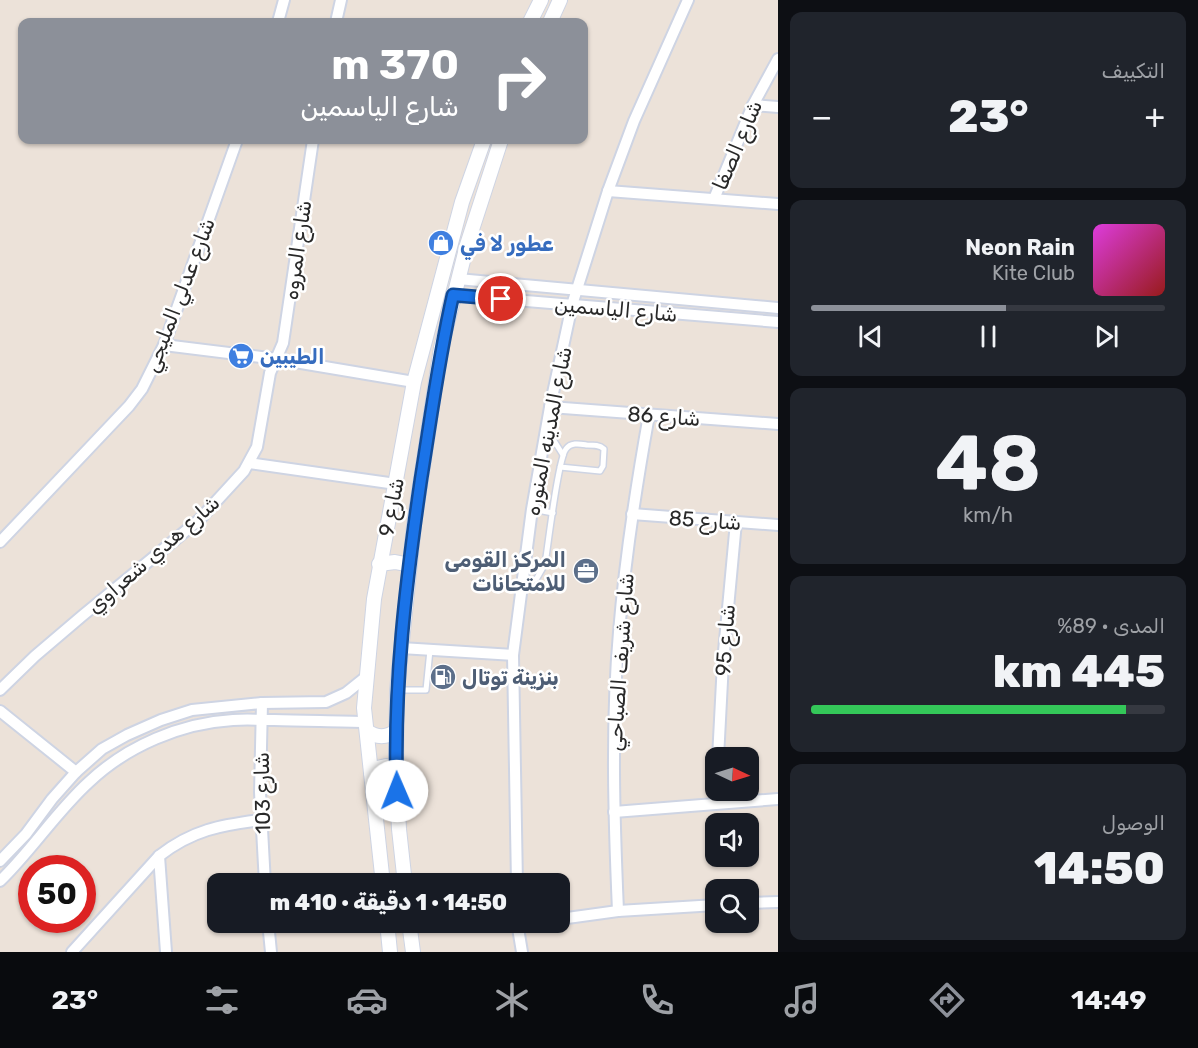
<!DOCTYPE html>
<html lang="ar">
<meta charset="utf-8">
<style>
body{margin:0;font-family:Rubik,"Noto Sans Arabic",sans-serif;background:#20242c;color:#f1f3f6;direction:rtl;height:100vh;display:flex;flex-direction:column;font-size:22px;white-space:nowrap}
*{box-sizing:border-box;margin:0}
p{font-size:20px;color:#9ea1a6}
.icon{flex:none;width:33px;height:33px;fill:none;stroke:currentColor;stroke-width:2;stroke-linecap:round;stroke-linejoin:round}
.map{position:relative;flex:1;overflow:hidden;direction:ltr}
.details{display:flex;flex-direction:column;gap:12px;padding:12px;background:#0d0f14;width:420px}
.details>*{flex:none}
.guide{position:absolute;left:18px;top:18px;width:570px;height:126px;border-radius:12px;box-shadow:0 2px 4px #0004;direction:rtl;background:#8c9099;color:#fff;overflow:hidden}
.needle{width:39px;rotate:94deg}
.tools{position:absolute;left:705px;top:747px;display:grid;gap:12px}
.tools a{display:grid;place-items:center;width:54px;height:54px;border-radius:12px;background:#171b24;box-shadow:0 2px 4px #0004;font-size:30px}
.speed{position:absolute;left:18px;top:855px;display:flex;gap:12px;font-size:30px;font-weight:700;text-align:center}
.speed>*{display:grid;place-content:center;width:78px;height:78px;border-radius:50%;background:#171b24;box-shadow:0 2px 4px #0004;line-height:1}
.speed .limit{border:9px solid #d22;background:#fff;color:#111}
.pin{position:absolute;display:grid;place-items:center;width:51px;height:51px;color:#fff;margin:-26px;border:3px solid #fff;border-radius:50%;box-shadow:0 2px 6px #0007}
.me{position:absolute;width:66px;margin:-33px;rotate:359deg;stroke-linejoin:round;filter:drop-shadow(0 0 4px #0008)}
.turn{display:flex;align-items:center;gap:21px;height:126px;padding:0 30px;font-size:27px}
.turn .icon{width:78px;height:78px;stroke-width:2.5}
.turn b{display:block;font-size:42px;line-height:51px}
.big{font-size:45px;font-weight:800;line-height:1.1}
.details .card{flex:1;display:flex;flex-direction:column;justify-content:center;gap:9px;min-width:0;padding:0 21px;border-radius:12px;background:#20242c}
.details .dial{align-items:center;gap:0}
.dial b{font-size:78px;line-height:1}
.song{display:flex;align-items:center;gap:18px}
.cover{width:72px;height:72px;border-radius:9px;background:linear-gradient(135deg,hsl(300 70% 55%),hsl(0 70% 35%))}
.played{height:6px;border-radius:3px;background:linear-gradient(90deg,#8c9099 55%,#363941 55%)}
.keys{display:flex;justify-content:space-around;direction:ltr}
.heat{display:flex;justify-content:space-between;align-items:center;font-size:33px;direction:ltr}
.charge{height:9px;border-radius:4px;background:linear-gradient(90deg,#34c759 89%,#363941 0)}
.trip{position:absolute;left:207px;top:873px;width:363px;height:60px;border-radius:12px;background:#171b24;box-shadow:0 2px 4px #0004;font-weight:800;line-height:60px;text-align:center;direction:rtl}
.dock{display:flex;height:96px;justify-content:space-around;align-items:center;background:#090b0e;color:#9ea1a6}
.dock .icon{width:42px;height:42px}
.dock .on{color:#8c9099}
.dock b{font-size:27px;color:#f1f3f6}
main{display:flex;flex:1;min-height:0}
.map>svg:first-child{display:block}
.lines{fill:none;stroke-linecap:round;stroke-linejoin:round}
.service-casing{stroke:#ced4e3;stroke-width:8}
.minor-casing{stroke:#ced4e3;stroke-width:14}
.secondary-casing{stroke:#ced4e3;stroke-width:16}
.service{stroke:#fff;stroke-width:5}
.minor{stroke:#fff;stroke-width:10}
.secondary{stroke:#fff;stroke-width:14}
.route-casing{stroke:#114b97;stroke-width:15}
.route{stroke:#1a73e8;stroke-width:10}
.labels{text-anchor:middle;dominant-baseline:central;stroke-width:5;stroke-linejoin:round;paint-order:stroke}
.street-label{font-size:21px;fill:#292929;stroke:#fff}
.shop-label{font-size:21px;font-weight:bold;fill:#366cbe;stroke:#fff;text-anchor:start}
.service-label{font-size:21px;font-weight:bold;fill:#4e5e75;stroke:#fff;text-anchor:end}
</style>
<main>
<section class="details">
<div class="card"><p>التكييف</p>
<div class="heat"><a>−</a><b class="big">23°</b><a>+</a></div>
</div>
<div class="card">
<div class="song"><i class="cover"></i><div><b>Neon Rain</b><p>Kite Club</p></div></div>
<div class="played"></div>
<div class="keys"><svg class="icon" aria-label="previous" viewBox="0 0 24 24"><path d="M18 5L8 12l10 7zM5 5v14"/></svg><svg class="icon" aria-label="pause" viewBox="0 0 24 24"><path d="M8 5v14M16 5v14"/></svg><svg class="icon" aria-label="next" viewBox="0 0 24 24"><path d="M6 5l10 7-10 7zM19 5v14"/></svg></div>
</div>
<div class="card dial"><b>48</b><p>km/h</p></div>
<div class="card"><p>المدى · 89%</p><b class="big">445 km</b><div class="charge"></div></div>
<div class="card"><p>الوصول</p><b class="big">14:50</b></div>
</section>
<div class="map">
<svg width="778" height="952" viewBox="0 0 778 952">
<rect width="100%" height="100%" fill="#ece2d9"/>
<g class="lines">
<!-- service casing -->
<g class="service-casing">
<g id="service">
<polyline points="548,431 563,455"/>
<polyline points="532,509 553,513"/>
<path d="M522,588L537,578L545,564C548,546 558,459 566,449C571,442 580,444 587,445C594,445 600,445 604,449L603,466L600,471L560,467"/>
<polyline points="399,690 426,690 430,650"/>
</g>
</g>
<!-- minor casing -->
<g class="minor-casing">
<g id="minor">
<polyline points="278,22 284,0"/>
<polyline points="336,22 341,0"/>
<polyline points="753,105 778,107"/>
<polyline points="608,191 778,204"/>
<polyline points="714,199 753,105 778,59"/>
<polyline points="458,279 778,308"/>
<polyline points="453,295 778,322"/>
<polyline points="164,345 277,359 414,382"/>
<polyline points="550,407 778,424"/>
<polyline points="249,463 396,484"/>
<polyline points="632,514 778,525"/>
<polyline points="0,542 129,406 142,389 164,345 237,140"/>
<polyline points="401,648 513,655"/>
<polyline points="0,690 35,656 82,616 199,520 244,471 257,447 270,373 283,343 313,140"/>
<polyline points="262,703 260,792 265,884"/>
<polyline points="0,711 76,772"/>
<polyline points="718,758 723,662 736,522"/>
<polyline points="614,812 778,799"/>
<polyline points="159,856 166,952"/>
<polyline points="0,861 26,834 52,799 76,772 102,749 127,735 161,720 192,710 262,703 326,702 346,693 366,677"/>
<path d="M0,881C32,850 56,812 89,782C127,746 181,723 233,720C247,719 261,720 274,720C305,721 336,721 366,722"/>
<polyline points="517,884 513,655 532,509 550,407 572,305 608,191 634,121 688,0"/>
<polyline points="748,903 778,902"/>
<path d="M618,911C614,818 611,725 619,632C625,559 636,487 649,415"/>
<polyline points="560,919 618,911 716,905"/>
<polyline points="268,922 271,952"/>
<polyline points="517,922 522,952"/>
<path d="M72,952L159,856C192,830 221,825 261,820"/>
</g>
</g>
<!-- secondary casing -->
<g class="secondary-casing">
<g id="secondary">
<polyline points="530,22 541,0"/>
<polyline points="550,22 560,0"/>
<polyline points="379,564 395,562 410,565"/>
<path d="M367,731C377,738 386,738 396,731"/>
<polyline points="371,773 377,768 386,766 396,773"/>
<polyline points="383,884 364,708 374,599 414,382 462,202 484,140"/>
<polyline points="405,884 399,829 396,773 397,690 414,525 441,348 467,245 501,140"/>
<polyline points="387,922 390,952"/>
<polyline points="409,922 413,952"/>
</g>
</g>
<!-- service -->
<use href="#service" class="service"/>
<!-- minor -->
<use href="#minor" class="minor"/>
<!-- secondary -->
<use href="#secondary" class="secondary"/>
</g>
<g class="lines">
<!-- route casing -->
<g class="route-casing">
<path id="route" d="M397,791C393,687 406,582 421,479C431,417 439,356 453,295L501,299"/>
</g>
<!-- route -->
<use href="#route" class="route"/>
</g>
<!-- icons -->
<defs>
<g id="shop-disc" transform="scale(1.35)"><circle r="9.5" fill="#3f7fe0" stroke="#fff"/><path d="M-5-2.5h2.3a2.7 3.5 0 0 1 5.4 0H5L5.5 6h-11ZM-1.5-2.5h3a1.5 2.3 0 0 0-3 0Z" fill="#fff"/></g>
<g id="supermarket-disc" transform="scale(1.35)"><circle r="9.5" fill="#3f7fe0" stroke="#fff"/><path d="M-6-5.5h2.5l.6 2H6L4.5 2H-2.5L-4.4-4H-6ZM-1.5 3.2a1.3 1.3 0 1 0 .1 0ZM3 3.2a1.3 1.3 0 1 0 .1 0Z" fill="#fff"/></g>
<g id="office-disc" transform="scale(1.35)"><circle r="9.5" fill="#5c6f8a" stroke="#fff"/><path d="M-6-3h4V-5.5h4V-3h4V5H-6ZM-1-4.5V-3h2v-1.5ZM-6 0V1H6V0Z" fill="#fff"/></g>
<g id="fuel-disc" transform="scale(1.35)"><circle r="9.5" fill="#5c6f8a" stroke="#fff"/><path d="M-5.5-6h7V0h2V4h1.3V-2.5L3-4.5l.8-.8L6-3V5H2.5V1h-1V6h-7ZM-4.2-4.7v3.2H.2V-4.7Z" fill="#fff"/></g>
</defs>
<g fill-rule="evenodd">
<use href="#shop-disc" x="441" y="243"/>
<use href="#supermarket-disc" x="241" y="356"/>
<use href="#office-disc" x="586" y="571"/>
<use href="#fuel-disc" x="443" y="677"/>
</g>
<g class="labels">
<!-- street labels -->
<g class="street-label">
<text transform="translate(737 145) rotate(-67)">شارع الصفا</text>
<text transform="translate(297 250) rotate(-82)">شارع المروه</text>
<text transform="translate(179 295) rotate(-69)">شارع عدلي المليجي</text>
<text transform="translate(616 309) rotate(5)">شارع الياسمين</text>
<text transform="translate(664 416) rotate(4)">شارع 86</text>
<text transform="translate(548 431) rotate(-79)">شارع المدينه المنوره</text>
<text transform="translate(391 507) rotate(-79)">شارع 9</text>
<text transform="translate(705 520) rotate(4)">شارع 85</text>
<text transform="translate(153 554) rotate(-41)">شارع هدي شعراوي</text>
<text transform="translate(725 640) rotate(-86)">شارع 95</text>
<text transform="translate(620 662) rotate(-86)">شارع شريف الصباحي</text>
<text transform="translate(262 793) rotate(-91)">شارع 103</text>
</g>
<!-- shop labels -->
<g class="shop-label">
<text x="460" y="243">عطور لا في</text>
<text x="260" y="356">الطيبين</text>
</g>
<!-- service labels -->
<g class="service-label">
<text x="566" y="559">المركز القومى<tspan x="566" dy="24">للامتحانات</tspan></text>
<text x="462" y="677" text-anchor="start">بنزينة توتال</text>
</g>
</g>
</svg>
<div class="tools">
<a><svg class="needle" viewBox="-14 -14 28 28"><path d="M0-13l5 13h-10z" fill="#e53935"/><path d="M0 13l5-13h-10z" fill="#9ea1a6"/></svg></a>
<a><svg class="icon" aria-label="sound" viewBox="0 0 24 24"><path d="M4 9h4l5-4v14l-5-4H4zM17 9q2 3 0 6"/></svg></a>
<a><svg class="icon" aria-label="search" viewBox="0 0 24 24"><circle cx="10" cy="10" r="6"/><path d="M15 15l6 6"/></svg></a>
</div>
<div class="speed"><div class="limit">50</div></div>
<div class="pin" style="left:501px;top:299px;background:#d93025"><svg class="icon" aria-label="arrive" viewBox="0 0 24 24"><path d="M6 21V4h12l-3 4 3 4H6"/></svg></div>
<svg class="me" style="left:397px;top:791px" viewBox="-20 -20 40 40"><circle r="19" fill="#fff"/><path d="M0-13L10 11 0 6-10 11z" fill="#1a73e8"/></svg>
<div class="trip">14:50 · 1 دقيقة · 410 m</div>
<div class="guide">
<div class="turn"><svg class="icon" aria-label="right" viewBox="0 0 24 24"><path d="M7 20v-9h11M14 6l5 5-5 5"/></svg><div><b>370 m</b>شارع الياسمين</div></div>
</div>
</div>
</main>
<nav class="dock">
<b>14:49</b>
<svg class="icon on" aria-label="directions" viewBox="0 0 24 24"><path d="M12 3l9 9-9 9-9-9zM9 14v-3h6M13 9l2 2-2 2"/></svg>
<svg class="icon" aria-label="music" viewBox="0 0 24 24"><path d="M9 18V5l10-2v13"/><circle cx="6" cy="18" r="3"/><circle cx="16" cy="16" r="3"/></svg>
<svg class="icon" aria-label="phone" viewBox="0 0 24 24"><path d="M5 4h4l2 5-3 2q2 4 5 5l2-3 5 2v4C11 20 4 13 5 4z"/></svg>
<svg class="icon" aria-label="climate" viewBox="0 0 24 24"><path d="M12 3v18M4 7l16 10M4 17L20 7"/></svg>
<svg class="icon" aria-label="car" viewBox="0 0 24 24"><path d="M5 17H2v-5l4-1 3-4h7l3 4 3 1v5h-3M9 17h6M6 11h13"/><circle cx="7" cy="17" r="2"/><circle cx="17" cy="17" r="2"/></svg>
<svg class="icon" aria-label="filters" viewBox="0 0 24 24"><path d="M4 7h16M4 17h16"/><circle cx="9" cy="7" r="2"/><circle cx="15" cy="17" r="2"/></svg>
<b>23°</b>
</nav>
